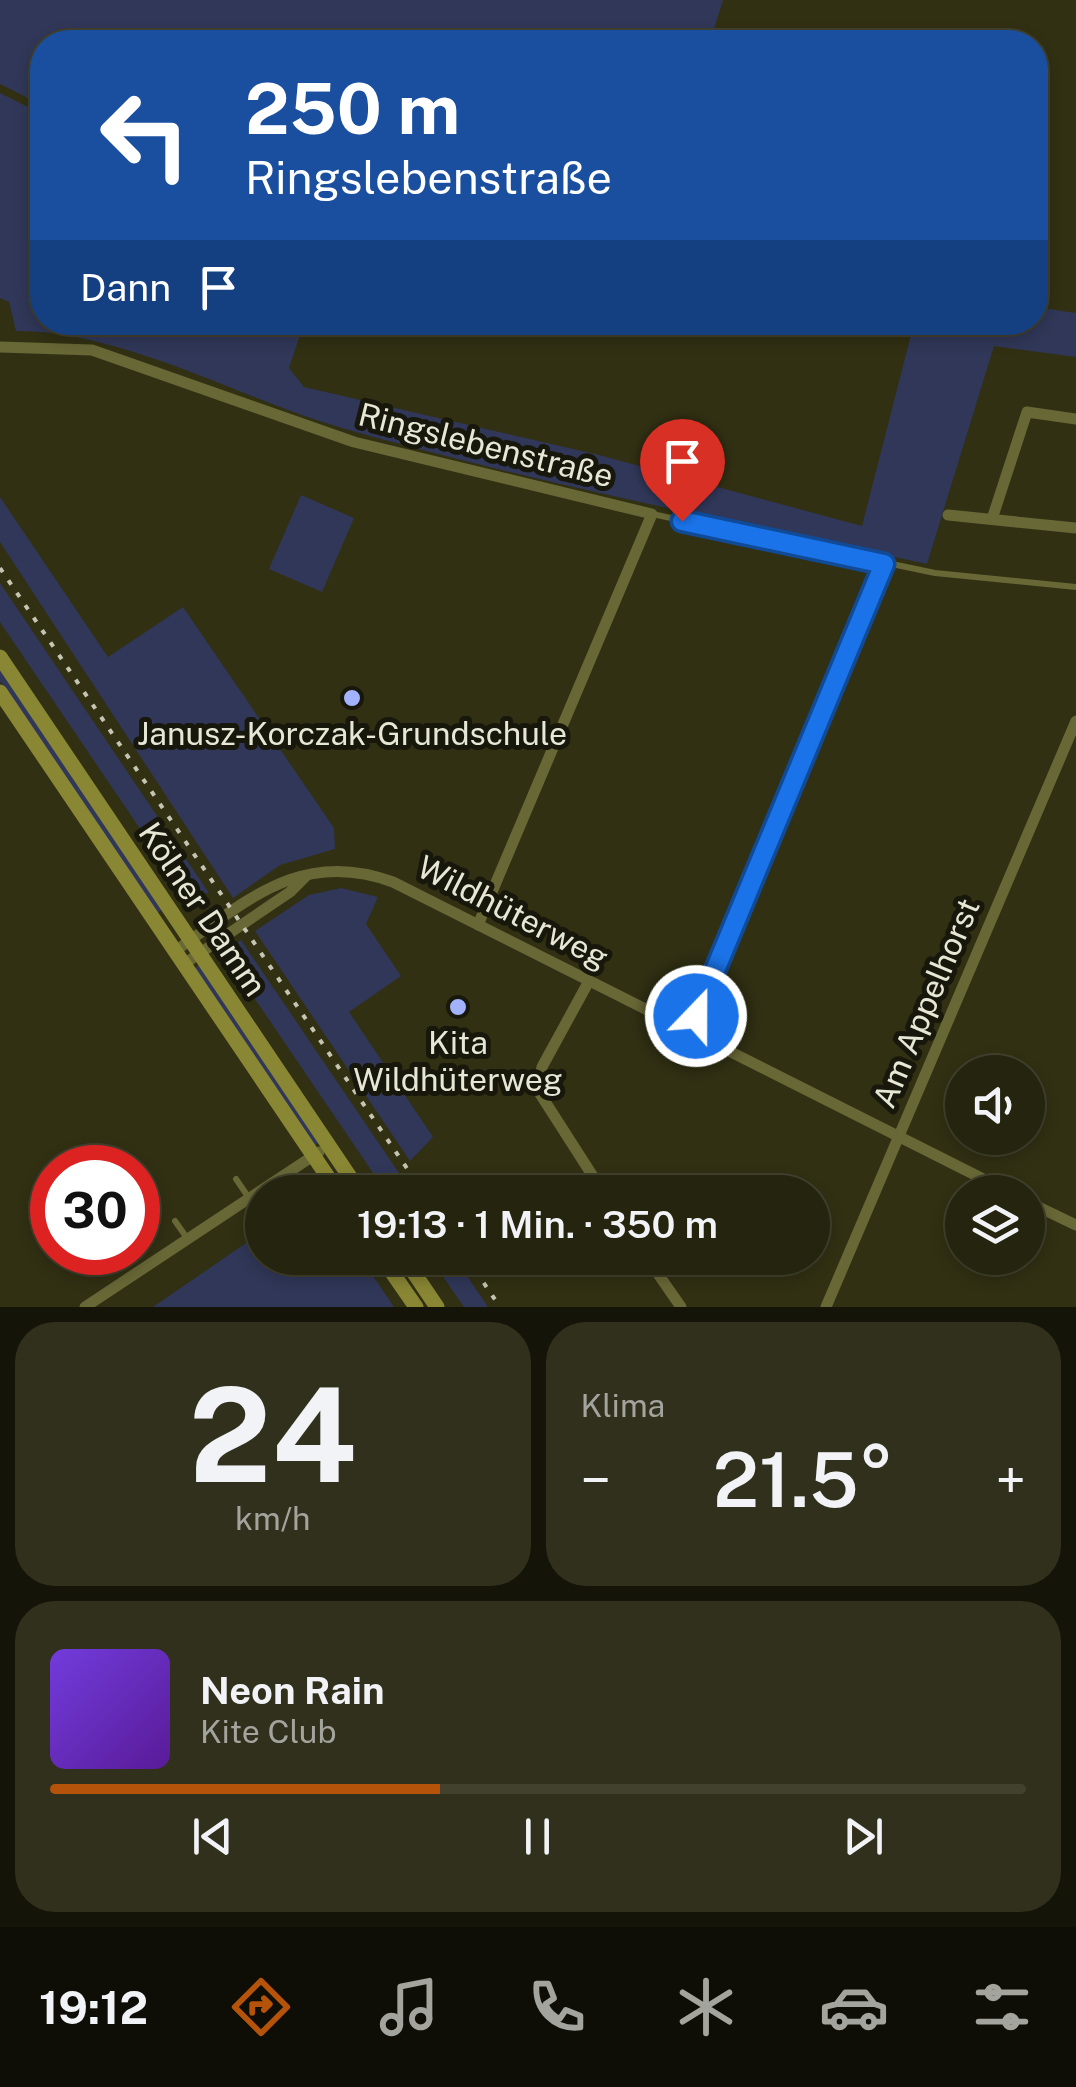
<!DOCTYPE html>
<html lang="de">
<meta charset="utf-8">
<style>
body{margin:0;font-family:"Public Sans",sans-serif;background:#31301c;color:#f1f3f6;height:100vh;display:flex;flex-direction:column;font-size:38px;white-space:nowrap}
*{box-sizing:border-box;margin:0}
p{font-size:32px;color:#a3a49e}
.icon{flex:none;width:55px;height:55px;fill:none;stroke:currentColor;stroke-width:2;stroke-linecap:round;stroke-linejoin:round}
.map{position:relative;height:1307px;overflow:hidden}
.panel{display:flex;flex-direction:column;gap:15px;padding:15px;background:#141408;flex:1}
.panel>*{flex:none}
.top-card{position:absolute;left:30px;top:30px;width:1018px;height:305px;border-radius:40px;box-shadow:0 5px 15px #0003,0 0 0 2px #42412e;background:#1a4fa0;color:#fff;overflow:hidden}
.controls{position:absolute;left:945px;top:1055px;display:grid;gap:20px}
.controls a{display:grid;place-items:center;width:100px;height:100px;border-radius:50%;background:#25240e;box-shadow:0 5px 15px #0003,0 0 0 2px #42412e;font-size:50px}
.speed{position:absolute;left:30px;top:1145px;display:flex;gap:20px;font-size:50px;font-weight:700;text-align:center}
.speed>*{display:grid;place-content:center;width:130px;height:130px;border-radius:50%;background:#25240e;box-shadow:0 5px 15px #0003,0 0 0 2px #42412e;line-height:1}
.speed .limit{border:15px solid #d22;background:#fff;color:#111}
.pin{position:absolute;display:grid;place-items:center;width:85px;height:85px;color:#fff;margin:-102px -42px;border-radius:50% 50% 50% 0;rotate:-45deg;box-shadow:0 0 10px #0007}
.pin .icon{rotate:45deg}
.me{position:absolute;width:110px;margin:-55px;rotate:22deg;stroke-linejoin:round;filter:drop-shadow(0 0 8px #0008)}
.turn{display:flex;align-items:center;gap:35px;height:210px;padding:0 50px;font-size:45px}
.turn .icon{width:130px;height:130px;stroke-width:2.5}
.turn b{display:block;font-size:70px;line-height:85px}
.then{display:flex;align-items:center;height:95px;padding:0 50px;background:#0003;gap:20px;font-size:38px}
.big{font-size:75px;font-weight:600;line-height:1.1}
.panel .tile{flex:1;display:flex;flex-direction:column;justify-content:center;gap:15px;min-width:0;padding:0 35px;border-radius:40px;background:#31301c}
.panel .dial{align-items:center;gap:0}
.dial b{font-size:130px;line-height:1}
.song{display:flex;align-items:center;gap:30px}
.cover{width:120px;height:120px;border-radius:15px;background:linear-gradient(135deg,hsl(260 70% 55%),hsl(270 70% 35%))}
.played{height:10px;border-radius:5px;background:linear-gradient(90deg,#b45309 40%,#42412e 40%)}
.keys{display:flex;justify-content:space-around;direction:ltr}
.heat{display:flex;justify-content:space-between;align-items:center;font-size:55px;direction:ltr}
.panel .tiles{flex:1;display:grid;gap:15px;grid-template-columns:1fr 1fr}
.tile:last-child{grid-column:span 2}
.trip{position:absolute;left:245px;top:1175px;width:585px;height:100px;border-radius:50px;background:#25240e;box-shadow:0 5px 15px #0003,0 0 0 2px #42412e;font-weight:600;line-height:100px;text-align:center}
.tab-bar{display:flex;height:160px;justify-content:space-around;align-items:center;background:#0f0e06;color:#a3a49e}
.tab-bar .icon{width:70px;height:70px}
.tab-bar .active{color:#b45309}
.tab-bar b{font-size:45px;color:#f1f3f6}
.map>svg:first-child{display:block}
.green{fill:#303758}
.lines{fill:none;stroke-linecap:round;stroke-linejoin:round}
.lane{stroke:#686736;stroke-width:6}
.street{stroke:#686736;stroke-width:11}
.secondary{stroke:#898634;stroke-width:15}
.rail{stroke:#c5c5b2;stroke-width:4;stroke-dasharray:5 10;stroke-linecap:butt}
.route-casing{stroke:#114b97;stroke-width:25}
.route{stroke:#1a73e8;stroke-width:18}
.poi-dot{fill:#a2b2fd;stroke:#18170b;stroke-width:4}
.labels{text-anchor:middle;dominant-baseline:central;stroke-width:10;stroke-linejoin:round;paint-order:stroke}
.street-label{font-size:32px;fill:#e7e7d6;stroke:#18170b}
.poi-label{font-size:32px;fill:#e7e7d6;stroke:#18170b}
</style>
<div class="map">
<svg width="1076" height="1307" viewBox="0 0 1076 1307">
<rect width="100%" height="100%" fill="#313013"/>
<!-- green -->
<g class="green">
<polygon points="0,0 723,0 710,42 42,42 42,105 0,84"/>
<path d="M0,93L42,114V322L304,323L289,368L304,387L595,454L862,526L914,323L1035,322V307L1076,313V357L994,346L927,564C732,521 535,483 342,428C240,398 120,330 16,331L9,302L0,298Z"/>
<polygon points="301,495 354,518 322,592 269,569"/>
<polygon points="0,497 108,657 183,607 334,828 335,849 280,865 233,898 0,542"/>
<polygon points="0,583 209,893 185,895 0,622"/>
<polygon points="0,668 163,909 157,913 0,681"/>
<polygon points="341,888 378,897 366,924 401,976 349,1012 433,1137 410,1161 255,931 309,895"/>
<polygon points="241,940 401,1176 412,1192 386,1192 232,965 232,947"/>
<polygon points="199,964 320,1142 315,1145 195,969"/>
<polygon points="262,1232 262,1258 361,1258 394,1307 153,1307"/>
<polygon points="430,1258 455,1258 488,1307 464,1307"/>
</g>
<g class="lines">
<!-- lane -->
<g class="lane">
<polyline points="652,514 935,573 1076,587"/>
<polyline points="236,1179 249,1198"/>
<polyline points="175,1221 187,1238"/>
</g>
<!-- street -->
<g class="street">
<polyline points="0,347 92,350 354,442 652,514 478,925"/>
<polyline points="948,515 1076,528"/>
<polyline points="992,519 1027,412 1076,419"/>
<path d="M175,951C247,901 301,848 393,882L1009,1192"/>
<polyline points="184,964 290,892 306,876"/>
<polyline points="589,981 542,1067 537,1089 603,1192"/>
<polyline points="688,1031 884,564"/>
<polyline points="1028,1202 1076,1225"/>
<polyline points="647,1258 681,1307"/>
<polyline points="85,1307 319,1152"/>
<polyline points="826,1307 1076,721"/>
</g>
<!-- secondary -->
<g class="secondary">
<polyline points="0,657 360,1192"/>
<polyline points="0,692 338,1192"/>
<polyline points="382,1258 416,1307"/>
<polyline points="404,1258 437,1307"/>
</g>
<!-- rail -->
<g class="rail">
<polyline points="0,568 423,1192"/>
<polyline points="467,1258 500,1307"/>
</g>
</g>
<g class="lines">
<!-- route casing -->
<g class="route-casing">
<polyline id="route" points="682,521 884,564 696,1016"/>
</g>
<!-- route -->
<use href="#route" class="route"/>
</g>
<!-- markers -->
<g class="poi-dot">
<circle cx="352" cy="698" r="10"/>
<circle cx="458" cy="1007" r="10"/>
</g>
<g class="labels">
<!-- street labels -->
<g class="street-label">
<text transform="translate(486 445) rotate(14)">Ringslebenstraße</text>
<text transform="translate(203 909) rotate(56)">Kölner Damm</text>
<text transform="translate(513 912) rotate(27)">Wildhüterweg</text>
<text transform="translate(926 1003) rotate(-67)">Am Appelhorst</text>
</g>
<!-- poi labels -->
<g class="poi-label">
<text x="352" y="733">Janusz-Korczak-Grundschule</text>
<text x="458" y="1042">Kita<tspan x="458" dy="37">Wildhüterweg</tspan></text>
</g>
</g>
</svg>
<div class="controls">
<a><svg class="icon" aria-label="sound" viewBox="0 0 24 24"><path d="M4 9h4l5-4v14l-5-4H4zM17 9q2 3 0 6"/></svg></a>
<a><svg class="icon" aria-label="layers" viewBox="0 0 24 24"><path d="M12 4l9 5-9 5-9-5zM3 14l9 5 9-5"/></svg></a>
</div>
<div class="speed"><div class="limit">30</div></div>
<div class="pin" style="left:682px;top:521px;background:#d93025"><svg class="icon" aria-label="arrive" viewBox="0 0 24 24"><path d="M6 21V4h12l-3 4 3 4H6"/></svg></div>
<svg class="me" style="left:696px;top:1016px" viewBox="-20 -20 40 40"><circle r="17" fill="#1a73e8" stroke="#fff" stroke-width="3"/><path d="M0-11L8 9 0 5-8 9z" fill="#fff"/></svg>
<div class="trip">19:13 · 1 Min. · 350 m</div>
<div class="top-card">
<div class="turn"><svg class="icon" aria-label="left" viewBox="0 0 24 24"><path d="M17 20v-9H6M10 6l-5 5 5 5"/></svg><div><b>250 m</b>Ringslebenstraße</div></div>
<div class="then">Dann<svg class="icon" aria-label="arrive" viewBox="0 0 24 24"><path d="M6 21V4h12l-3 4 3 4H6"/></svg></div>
</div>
</div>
<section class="panel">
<div class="tiles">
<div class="tile dial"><b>24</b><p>km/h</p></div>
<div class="tile"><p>Klima</p>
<div class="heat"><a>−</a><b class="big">21.5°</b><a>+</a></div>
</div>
<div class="tile">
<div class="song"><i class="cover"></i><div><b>Neon Rain</b><p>Kite Club</p></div></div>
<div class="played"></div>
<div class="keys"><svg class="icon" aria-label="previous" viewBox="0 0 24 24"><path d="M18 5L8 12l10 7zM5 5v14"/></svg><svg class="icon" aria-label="pause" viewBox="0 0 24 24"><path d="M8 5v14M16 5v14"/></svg><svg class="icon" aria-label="next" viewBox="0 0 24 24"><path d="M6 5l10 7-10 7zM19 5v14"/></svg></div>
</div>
</div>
</section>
<nav class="tab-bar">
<b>19:12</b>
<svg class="icon active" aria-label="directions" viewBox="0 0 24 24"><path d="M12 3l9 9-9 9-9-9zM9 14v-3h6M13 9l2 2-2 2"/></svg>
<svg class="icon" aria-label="music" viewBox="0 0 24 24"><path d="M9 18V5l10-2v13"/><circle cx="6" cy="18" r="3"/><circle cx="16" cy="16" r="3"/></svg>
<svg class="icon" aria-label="phone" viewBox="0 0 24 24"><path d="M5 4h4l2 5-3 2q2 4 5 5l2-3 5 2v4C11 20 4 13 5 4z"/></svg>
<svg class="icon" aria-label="climate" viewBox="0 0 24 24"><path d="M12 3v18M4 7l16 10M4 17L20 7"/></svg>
<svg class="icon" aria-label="car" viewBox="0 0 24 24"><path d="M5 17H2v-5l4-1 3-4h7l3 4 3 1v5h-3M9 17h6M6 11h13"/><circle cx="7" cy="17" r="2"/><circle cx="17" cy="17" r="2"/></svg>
<svg class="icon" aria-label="filters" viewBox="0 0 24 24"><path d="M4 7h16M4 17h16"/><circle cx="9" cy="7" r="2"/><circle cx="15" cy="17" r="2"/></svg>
</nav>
